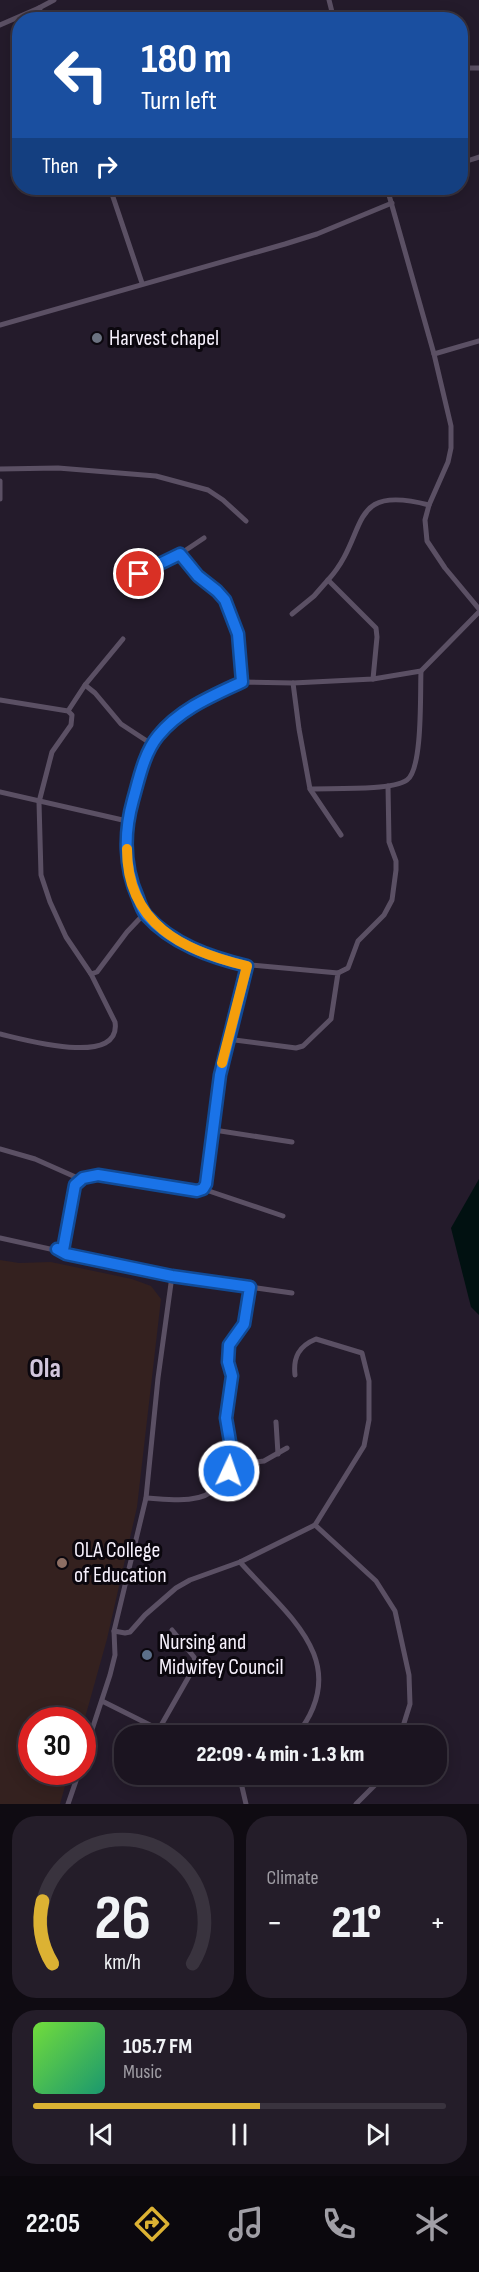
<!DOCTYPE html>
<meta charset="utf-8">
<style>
body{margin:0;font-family:"Sofia Sans Condensed",sans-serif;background:#241d29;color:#f1f3f6;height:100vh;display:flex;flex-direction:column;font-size:22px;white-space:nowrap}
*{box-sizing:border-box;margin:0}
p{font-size:20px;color:#a09ea5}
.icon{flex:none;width:33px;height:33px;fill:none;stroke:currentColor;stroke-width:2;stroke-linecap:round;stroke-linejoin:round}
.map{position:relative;height:1804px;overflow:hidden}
.panel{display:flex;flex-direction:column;gap:12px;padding:12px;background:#0f0b12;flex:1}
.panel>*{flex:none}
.top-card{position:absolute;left:12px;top:12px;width:456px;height:183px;border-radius:24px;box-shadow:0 3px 15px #0003,0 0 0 2px #39333e;background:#1a4fa0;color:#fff;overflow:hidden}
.speed{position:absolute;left:18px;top:1707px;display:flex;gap:12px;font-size:30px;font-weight:700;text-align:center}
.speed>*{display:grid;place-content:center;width:78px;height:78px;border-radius:50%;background:#1b1420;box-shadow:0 3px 15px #0003,0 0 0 2px #39333e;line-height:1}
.speed .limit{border:9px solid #d22;background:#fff;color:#111}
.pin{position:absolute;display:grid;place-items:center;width:51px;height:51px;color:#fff;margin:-26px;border:3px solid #fff;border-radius:50%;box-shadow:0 2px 6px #0007}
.me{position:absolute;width:66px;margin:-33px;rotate:3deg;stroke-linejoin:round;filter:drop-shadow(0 0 4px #0008)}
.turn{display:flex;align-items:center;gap:21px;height:126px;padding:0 30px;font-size:27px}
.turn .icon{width:78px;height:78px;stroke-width:2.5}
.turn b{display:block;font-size:42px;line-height:51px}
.then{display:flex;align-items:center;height:57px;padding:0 30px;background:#0003;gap:12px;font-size:22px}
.big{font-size:45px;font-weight:800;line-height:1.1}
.panel .widget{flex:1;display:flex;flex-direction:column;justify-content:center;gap:9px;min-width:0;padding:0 21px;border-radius:24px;background:#241d29}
.panel .dial{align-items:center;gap:0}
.dial svg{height:156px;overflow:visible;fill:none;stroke:#39333e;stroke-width:7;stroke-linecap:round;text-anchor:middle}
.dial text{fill:#f1f3f6;stroke:none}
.song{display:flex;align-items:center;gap:18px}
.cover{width:72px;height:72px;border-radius:9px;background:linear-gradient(135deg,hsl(100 70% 55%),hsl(160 70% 35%))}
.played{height:6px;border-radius:3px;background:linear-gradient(90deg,#dcb233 55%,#39333e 55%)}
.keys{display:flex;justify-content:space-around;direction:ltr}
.heat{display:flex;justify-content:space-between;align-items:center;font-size:33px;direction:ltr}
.panel .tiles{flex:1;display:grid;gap:12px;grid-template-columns:1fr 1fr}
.widget:last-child{grid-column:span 2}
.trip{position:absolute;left:114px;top:1725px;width:333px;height:60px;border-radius:24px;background:#1b1420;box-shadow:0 3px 15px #0003,0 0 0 2px #39333e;font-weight:800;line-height:60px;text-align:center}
.tabs{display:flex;height:96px;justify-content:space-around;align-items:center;background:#0b080d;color:#a09ea5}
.tabs .icon{width:42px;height:42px}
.tabs .selected{color:#dcb233}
.tabs b{font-size:27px;color:#f1f3f6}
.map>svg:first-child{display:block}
.education{fill:#34211f}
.water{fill:#011111}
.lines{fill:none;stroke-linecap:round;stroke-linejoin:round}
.minor{stroke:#5b5064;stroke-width:5}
.route-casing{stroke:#114b97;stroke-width:15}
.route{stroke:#1a73e8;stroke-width:10}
.slow{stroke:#f59e0b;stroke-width:10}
.worship-dot{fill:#6b7280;stroke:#0b070e;stroke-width:2}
.education-dot{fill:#8d6e63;stroke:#0b070e;stroke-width:2}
.service-dot{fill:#5c6f8a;stroke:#0b070e;stroke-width:2}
.labels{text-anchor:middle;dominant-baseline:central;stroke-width:6;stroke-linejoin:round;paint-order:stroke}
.poi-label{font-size:22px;fill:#f7f1fd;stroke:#0b070e;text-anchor:start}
.district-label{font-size:28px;font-weight:bold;fill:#d2c6dd;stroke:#0b070e}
</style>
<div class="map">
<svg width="479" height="1804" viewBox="0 0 479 1804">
<rect width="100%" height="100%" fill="#241b2b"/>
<!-- education -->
<polygon class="education" points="0,1260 19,1263 51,1262 132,1279 151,1286 161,1299 137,1507 107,1639 83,1725 82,1720 32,1720 32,1772 69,1772 60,1804 0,1804"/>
<!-- water -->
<polygon class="water" points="479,1179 479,1315 471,1307 451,1228"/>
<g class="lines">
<!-- minor -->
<g class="minor">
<polyline points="329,0 334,20"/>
<polyline points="44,20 39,8 54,0"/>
<polyline points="0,25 39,8"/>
<polyline points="460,68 479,68"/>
<polyline points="467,161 479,157"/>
<polyline points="110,188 142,283"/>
<polyline points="387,188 434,354 451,426 451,448 448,462 429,505 425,520 427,541 445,568 479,609"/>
<polyline points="0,325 285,244 317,234 392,203"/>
<polyline points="434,354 479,341"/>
<polyline points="0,469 58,468 156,476 208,490 223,500 246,521"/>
<polyline points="0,481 0,499"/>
<polyline points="204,538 180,554 197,576 225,600 238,634 242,682"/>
<polyline points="139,574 180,554"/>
<path d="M328,580C370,534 345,483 429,505"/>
<polyline points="292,614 314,596 328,580 376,628 377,637 373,679"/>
<polyline points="293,683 299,729 310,789 341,835"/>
<polyline points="85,685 95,693 121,724 153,745"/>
<polyline points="0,700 68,711 72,715 71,725 52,752 39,802 41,875 50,902 66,937 91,974 97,972 127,932 145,913"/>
<polyline points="68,711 85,685 123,639"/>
<path d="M310,789C332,788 391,791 407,780C423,769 420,691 421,671"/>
<polyline points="0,792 127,821"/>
<polyline points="338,973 348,968 358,941 384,915 392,900 396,870 396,861 389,842 388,786"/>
<path d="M0,1034C22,1039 122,1068 115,1022L91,974"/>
<polyline points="227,1039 296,1048 303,1046 331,1019 338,973 240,964 197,951 174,939 145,913 134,888 127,860 127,821 141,770 157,737 174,720 195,704 242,682 293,683 373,679 421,671 479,612"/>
<polyline points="214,1130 292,1142"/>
<polyline points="0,1149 35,1159 80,1179"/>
<polyline points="203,1189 283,1216"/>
<polyline points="0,1238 172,1276 292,1293"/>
<polyline points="57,1249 63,1249 75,1185 83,1178 98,1175 197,1191 203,1189 206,1184 220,1075 247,966"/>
<polyline points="276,1422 278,1454"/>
<polyline points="234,1465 226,1418 232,1376 228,1362 229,1345 244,1324 250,1287"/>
<path d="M146,1498C167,1499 200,1505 216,1488C223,1481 228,1472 234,1465L264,1461L287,1448"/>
<polyline points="315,1525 376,1581 395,1611 409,1675 410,1704 400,1736"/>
<path d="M240,1562C287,1615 355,1662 296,1736"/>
<path d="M114,1631L125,1633L130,1632L145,1615L176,1588L190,1580L240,1562L315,1525L364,1446L369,1420V1381L362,1353L316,1339C299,1346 293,1357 295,1375"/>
<polyline points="102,1701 172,1736"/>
<polyline points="159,1729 196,1664 194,1657 172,1630"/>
<polyline points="82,1760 110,1675 115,1655 114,1631 146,1498 158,1378 172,1276"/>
<polyline points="239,1774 246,1804"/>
<polyline points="68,1804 79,1772"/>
<polyline points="356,1804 381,1779 383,1774"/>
</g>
</g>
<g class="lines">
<!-- route casing -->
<g class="route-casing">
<path id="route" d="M139,574L180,554L198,576L217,591L225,600L238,634L242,682C212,696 180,709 158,736C144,753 139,779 133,800C124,832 124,867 138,898C140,904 142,910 146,915C172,944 210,957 247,966L220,1075L206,1184L203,1189L197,1191L98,1175L83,1178L75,1185L63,1250L57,1249L66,1254L172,1276L250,1287L244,1324L229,1345L228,1362L232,1376L226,1418L234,1465L229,1471"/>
</g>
<!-- route -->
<use href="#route" class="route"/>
<!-- slow -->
<path class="slow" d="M127,849C127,924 183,951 247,966L222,1063"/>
</g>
<!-- markers -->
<circle class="worship-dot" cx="97" cy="338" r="6"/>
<circle class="education-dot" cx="62" cy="1563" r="6"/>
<circle class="service-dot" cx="147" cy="1655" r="6"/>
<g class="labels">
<!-- poi labels -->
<g class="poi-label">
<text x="109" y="338">Harvest chapel</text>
<text x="74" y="1550">OLA College<tspan x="74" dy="25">of Education</tspan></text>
<text x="159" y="1642">Nursing and<tspan x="159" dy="25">Midwifey Council</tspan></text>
</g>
<!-- district labels -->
<g class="district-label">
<text x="45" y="1368">Ola</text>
</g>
</g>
</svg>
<div class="speed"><div class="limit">30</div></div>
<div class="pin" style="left:139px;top:574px;background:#d93025"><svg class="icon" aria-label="arrive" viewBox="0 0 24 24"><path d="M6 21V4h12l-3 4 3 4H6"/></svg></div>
<svg class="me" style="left:229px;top:1471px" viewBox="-20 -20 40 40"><circle r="17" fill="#1a73e8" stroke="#fff" stroke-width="3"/><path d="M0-11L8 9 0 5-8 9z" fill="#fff"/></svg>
<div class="trip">22:09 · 4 min · 1.3 km</div>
<div class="top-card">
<div class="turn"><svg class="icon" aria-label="left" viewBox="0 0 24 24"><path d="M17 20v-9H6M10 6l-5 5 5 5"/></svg><div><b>180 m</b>Turn left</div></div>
<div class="then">Then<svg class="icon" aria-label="right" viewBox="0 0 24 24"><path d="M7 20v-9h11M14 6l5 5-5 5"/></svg></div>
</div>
</div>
<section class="panel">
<div class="tiles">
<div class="widget dial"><svg viewBox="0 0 100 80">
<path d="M14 69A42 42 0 1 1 86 69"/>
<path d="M14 69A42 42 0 0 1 9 37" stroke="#dcb233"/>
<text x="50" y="56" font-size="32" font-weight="700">26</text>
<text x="50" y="72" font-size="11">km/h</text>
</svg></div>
<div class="widget"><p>Climate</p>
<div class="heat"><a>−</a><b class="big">21°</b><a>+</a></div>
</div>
<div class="widget">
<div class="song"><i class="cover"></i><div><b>105.7 FM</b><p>Music</p></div></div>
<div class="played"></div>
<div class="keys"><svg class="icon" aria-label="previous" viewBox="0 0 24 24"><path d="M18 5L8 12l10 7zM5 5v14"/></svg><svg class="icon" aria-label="pause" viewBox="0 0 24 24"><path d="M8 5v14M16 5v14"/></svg><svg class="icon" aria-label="next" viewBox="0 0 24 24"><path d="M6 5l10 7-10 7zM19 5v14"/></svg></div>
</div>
</div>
</section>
<nav class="tabs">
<b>22:05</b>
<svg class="icon selected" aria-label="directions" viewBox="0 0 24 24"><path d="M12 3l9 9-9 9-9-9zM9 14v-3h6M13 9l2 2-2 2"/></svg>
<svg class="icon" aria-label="music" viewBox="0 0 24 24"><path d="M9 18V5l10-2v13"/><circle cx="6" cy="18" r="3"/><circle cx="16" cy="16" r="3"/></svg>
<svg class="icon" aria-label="phone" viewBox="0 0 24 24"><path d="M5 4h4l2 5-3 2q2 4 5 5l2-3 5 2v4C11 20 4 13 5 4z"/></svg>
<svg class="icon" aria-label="climate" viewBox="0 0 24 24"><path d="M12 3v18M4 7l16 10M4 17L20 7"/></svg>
</nav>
